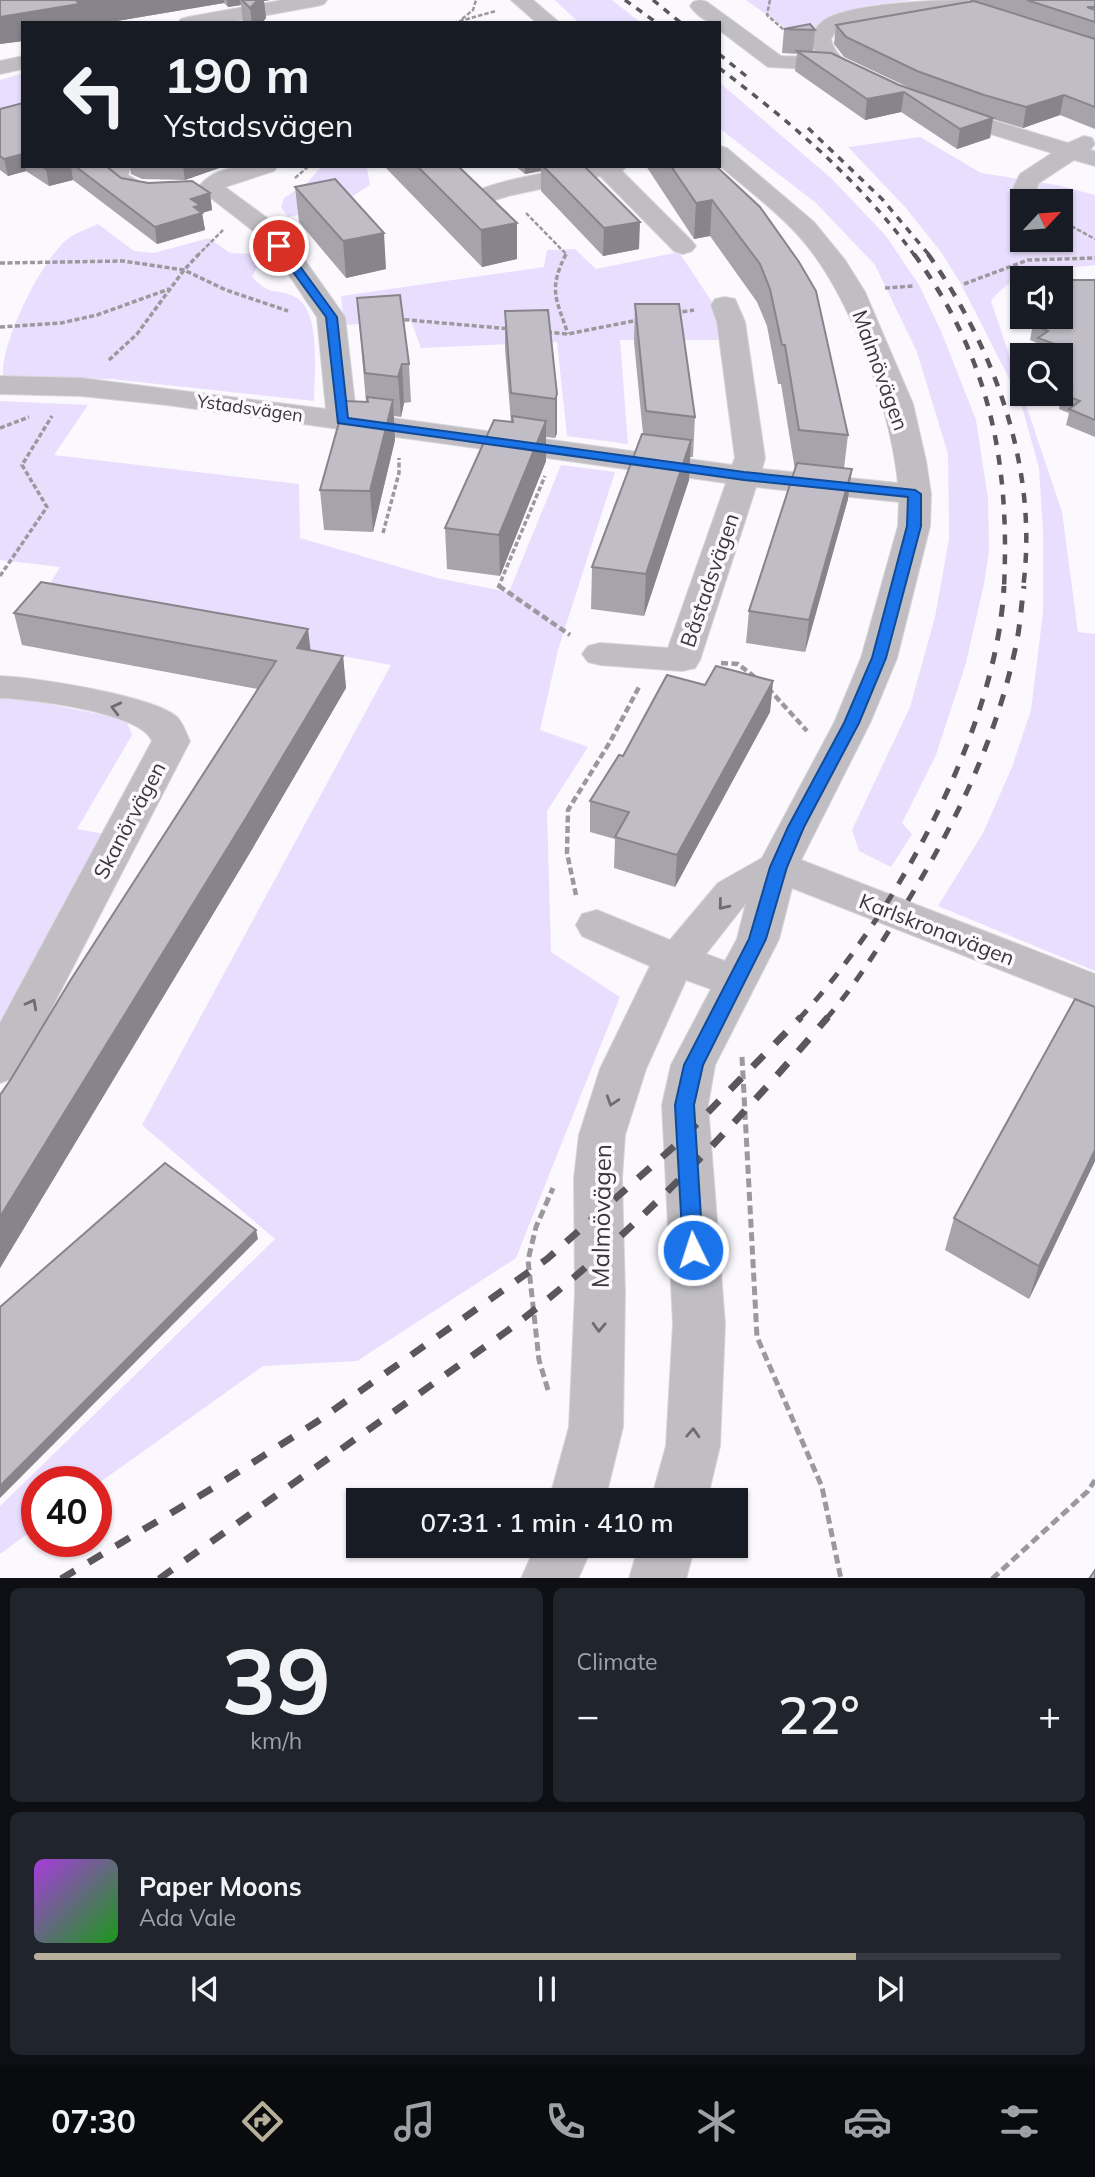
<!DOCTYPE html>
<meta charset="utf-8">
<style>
body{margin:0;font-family:Mulish,sans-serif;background:#20242c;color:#f1f3f6;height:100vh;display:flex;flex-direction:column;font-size:26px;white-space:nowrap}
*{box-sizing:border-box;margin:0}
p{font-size:23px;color:#9ea1a6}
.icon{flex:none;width:38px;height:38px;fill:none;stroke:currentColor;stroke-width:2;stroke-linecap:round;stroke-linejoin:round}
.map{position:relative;height:1578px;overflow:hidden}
.side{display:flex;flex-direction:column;gap:10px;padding:10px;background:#0d0f14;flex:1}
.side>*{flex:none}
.top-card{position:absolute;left:21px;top:21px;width:700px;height:147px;border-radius:0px;box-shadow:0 2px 5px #0004;background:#171b24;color:#f1f3f6;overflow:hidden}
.needle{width:46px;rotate:64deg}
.tools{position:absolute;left:1010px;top:189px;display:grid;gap:14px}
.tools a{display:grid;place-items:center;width:63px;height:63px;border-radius:0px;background:#171b24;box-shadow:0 2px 5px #0004;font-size:35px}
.speed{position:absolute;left:21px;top:1466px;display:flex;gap:14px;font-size:35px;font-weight:700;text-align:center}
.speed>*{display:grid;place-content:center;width:91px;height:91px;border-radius:50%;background:#171b24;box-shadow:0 2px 5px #0004;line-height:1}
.speed .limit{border:10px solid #d22;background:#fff;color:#111}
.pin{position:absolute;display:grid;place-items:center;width:60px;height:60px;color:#fff;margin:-30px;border:4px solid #fff;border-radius:50%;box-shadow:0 2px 7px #0007}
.me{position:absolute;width:77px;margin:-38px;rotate:356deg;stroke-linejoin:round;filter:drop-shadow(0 0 5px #0008)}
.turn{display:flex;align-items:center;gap:24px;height:147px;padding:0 28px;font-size:32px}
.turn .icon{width:91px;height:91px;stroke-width:2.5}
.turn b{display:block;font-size:49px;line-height:60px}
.big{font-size:52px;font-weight:600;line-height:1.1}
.side .tile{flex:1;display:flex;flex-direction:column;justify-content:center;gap:10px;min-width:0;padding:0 24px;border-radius:10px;background:#20242c}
.side .dial{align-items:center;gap:0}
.dial b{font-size:91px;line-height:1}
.song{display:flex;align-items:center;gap:21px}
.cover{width:84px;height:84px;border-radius:10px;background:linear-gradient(135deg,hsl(280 70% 55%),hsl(120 70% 35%))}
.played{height:7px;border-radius:4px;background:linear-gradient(90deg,#b6b09b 80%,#363941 80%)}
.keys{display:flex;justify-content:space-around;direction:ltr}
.heat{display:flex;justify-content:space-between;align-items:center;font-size:38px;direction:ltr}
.side .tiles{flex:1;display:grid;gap:10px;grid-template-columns:1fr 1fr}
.tile:last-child{grid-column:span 2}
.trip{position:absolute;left:346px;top:1488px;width:402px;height:70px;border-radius:0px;background:#171b24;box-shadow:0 2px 5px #0004;font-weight:600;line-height:70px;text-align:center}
.dock{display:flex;height:112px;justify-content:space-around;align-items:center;background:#090b0e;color:#9ea1a6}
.dock .icon{width:49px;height:49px}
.dock .selected{color:#b6b09b}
.dock b{font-size:32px;color:#f1f3f6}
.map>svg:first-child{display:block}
.green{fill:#eadefe;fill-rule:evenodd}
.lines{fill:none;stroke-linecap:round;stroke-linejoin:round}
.minor-casing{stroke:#d8d6db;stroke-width:2}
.path-far3{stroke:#9b999d;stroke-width:2.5;stroke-dasharray:4.5 2;stroke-linecap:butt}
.path-far2{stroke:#9b999d;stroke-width:3.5;stroke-dasharray:5 2.5;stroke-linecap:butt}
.path-far1{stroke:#9b999d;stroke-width:4.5;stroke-dasharray:7 3.5;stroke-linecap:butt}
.path{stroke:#9b999d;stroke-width:5;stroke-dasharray:9 4.5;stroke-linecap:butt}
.minor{fill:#c0bec3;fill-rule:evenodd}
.rail-far3{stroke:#59575b;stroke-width:3.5;stroke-dasharray:7 7;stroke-linecap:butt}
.rail-far2{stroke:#59575b;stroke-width:4.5;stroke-dasharray:10 10;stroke-linecap:butt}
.rail-far1{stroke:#59575b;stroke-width:5;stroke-dasharray:12 12;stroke-linecap:butt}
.rail{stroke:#59575b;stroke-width:7;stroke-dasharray:16 16;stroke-linecap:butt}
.wall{fill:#a6a3ab}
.shaded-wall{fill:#87848b}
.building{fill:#c1bdc7;stroke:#87848b;stroke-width:2}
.oneway{stroke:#6f6d71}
.route{fill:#1a73e8;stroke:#114b97;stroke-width:2}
.labels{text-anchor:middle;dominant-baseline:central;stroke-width:7;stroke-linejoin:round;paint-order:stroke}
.far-street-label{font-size:18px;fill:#39373b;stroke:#fbf9fe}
.street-label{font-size:21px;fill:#39373b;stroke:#fbf9fe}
.near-street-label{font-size:24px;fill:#39373b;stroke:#fbf9fe}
</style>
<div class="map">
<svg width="1095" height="1579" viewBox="0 0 1095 1579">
<rect width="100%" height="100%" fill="#fbf9fe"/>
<!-- green -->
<g class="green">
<polygon points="555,0 612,0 641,23 579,23"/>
<path d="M746,0H914C877,5 831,5 807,37L789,31Z"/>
<polygon points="23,73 23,110 0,115 0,80"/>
<polygon points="719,82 832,179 886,236 919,285 941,331 976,420 988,499 989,551 984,584 966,663 936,755 902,823 912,834 891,867 859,851 852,830 910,707 935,617 949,539 948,454 917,352 875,265 816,203 719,128"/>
<path d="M920,137L981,173L1057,185L1095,195V265C1056,270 1017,267 991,301L1062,512L1078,632L1095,634V971L938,906L983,833L1012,767L1031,710L1043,612V531L1039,468L1020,400L961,284L941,252L905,207L848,147ZM1022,201H1060V240H1022Z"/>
<polygon points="322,166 369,166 367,168 370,185 334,208 288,217 281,207 284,198 307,183"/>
<path d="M98,224L134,251L154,253L209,238L230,253L257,254L272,258L259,263L252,277C272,298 275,287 295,297C322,310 314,375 314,401L111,379L3,378C0,343 39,266 64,242C72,234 87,229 98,224Z"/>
<polygon points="575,249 596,269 679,252 716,308 718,340 620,340 628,444 567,436 557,342 421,348 411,321 344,325 341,296 544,267 547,250"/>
<polygon points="0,401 88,405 54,455 299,484 300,538 437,578 509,592 561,465 615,472 558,650 540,730 588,747 547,811 551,952 620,997 516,1258 357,1361 263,1366 96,1485 96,1482 37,1482 37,1527 0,1554 0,1506 275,1239 142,1125 391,665 40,600 60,567 0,560"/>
<polygon points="0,694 123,719 128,724 132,735 77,829 104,834 0,1021"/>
</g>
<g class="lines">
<!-- minor casing -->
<g class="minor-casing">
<g id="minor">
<polygon points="283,0 327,0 324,4 317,6 224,23 178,23 181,19 188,17"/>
<polygon points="511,0 533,0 560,23 537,23"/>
<path d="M700,0L707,2L781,56L817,57L810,38C813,32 818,25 823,21C847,3 937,0 968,0L965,4L958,6L849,24L837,30L831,39C836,61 857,68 876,76L879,81L876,86H860L830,70L768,67L719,30V23C707,23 697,16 690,6L693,2Z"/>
<polygon points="23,56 23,69 0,74 0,61"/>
<polygon points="943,105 1068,143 1084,136 1092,138 1095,144 1090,150 1095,151 1095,166 1074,160 1039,183 1036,190 1041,201 1022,201 1020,206 1012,190 1020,174 1052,153 935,117 932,112 935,107"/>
<path d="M719,146L727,148L814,222L845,260L865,292L913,404L926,461L931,494L930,526L897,658L870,723L801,860L1095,974V1007L792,888L779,939L715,1065L708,1105L725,1324L720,1446L707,1500H651L666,1446L673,1324L662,1105L671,1065L711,989L686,980L646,1069L625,1135L622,1178L625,1293L623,1427L605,1500H549L569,1427L575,1293L574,1178L579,1135L600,1069L650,966L582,936L576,925L582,914L597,910L670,940L718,883L762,858L834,723L861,658L898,526L899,502L756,487L700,660L695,668L682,671L600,665L588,662L582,654L588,646L600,643L668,648L726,483L167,405L81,396L0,394V376L81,378L326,409L317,317L281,263L252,230L198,188C215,163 251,166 278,166L274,171L225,187L270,220L299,252L345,317L356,413L732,465L735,458L717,322L711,305L715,299L725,297L735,299L745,322L765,458L762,469L898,483C890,407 849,289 796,233C773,208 744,187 719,165ZM746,903L737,939L725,961L706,954Z"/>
<path d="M107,166H131L128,175L140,182L170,185L173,190L170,195C146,201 119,197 104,176Z"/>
<path d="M580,166H627L622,171L692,241L696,246L692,251L683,254L674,251L600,176L508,196L479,205L470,203L467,198C477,183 558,171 580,166Z"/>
<path d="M0,676C34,677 154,696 177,717C183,723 186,733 190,741L16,1077L0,1083V1023L152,741C141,712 30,699 0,698Z"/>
<polygon points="536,1545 593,1545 578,1579 521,1579"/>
<polygon points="639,1545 695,1545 686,1579 629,1579"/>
</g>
</g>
<!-- path-far3 -->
<g class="path-far3">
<polyline points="770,0 767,15 784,30"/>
<polyline points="462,19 473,10 476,0"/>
<polyline points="453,23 496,11"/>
<polyline points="295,178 309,166"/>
<polyline points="526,213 566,254 565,256"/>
<polyline points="1060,220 1095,239"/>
<polyline points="197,256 223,230"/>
</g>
<!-- path-far2 -->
<g class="path-far2">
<path d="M566,254C548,290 556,298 568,334"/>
<polyline points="0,263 123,261 184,270 226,290 288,311"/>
<polyline points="964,284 1028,260 1095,258"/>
<polyline points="885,288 914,286"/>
<polyline points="675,313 694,310"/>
<polyline points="397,319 511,329"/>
<polyline points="0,327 61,323 97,315 169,289"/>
<polyline points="547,332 568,334 638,320"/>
<polyline points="109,360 137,334 184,270 199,254"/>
<polyline points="0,428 29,417"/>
<polyline points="383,533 399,473 399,458"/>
<polyline points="0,576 47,507 22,465 52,416"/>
<polyline points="498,588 545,476"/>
</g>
<!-- path-far1 -->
<g class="path-far1">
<polyline points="499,586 570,635"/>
<polyline points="721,663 738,664 756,678"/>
<polyline points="768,688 807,731"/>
<polyline points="576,895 567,853 568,810 610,742 639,687"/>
</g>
<!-- path -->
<g class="path">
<polyline points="742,1057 757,1337 822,1487 841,1579"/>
<polyline points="548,1390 539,1360 528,1260 536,1227 553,1188"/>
<polyline points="992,1579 1088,1491 1095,1480"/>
</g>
<!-- minor -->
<use href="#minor" class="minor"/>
<!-- rail-far3 -->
<g class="rail-far3">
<polyline points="625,0 657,23"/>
<polyline points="653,0 681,23"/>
<polyline points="719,54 746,76"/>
<path d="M719,68C792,123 861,182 915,256"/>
<polyline points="808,128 882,199 930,256"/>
</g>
<!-- rail-far2 -->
<g class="rail-far2">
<path d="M914,254C990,358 1010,462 1004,588"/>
<path d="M928,254C995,349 1039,470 1023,588"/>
</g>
<!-- rail-far1 -->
<g class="rail-far1">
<path d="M799,1019C895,915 997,730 1004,586"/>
<path d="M826,1019C853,988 875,953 897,918C950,835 994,747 1015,650C1020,629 1021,607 1024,586"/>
</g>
<!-- rail -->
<g class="rail">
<polyline points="61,1579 216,1486 318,1421 547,1259 679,1142 801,1017"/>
<path d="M159,1579L507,1331C627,1241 730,1131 828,1017"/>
</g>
</g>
<!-- wall -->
<g class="wall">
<polygon points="0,0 270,0 264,1 266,18 262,23 243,23 241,5 228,7 224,3 105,23 23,23 23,41 0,44"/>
<polygon points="969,0 1095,0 1095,129 1060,115 1023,128 993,119 990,138 957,149 901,112 865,120 795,71 797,54 782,53 784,29 815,30 813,52 914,90 844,57 834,44 836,25 970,2"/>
<polygon points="23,103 23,166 106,166 121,178 210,193 212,210 202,213 205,230 157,244 73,180 49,186 26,171 8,176 0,170 0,109"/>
<polygon points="130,166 219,166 219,168 185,180 142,179 131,174"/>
<polygon points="384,166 458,166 517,223 517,259 482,267"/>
<polygon points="515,166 584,166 639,249 603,256 541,191 541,171 525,174"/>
<polygon points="646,166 716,166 848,435 844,468 848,499 805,652 746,643 749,611 795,470 781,384 778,384 767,326 757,302 710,236 694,239"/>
<polygon points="295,187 386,269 346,278 299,222"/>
<polygon points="1095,280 1095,437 1066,425 1069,413 1059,409 1061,399 1052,395 1052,394 1060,394 1060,355 1041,355 1035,353 1037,343 1030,340 1032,329 1026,327 1028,317 1027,317 1060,317"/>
<polygon points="357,298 409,364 411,402 404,403 401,417 394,416 395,440 373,532 324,530 320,490 366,402"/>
<polygon points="1022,301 1022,315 1020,314"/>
<polygon points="635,304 695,417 693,457 690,457 689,480 644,616 591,609 592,567 643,434 634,342"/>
<polygon points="505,311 557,394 557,433 555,438 546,437 546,461 500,576 447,569 445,528 511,422 505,349"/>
<polygon points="14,613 311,650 343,656 346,688 251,851 0,1268 0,1095 11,1079 258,689 22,645"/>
<polygon points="773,681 770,712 675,887 614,868 615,839 590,832 590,801 623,756 705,685"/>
<polygon points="1095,1161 1029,1299 945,1250 954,1218"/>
</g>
<!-- shaded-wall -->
<g class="shaded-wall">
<polygon points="76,0 224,0 224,3 105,23 23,23 23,41 0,44 0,17"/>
<polygon points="227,0 240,0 241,5 228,7"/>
<polygon points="242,0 270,0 264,1 266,18 262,23 252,23 250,8"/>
<polygon points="904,92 901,112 865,120 867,99"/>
<polygon points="1064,95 1060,115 1023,128 1026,107"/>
<polygon points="993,118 990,138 957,149 960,129"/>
<polygon points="22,154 23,166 25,166 26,171 8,176 4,159"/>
<polygon points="57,166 71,166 73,180 49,186 46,169"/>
<polygon points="183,166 219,166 219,168 185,180"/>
<polygon points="525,166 541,166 541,171 525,174"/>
<polygon points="210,193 212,210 202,213 205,230 157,244 155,227 191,199"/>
<polygon points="712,200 710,236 694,239 696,203"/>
<polygon points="640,222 639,249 603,256 604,228"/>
<polygon points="517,223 517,259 482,267 481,230"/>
<polygon points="384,233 386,269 346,278 343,241"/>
<polygon points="402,364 404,403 401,417 398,377"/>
<polygon points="557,394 557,433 555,438 555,399"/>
<polygon points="393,400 395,440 373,532 370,491"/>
<polygon points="546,421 546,461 500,576 499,535"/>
<polygon points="691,440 689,480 644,616 646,574"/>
<polygon points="852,469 848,499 805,652 809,620"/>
<polygon points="308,629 312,662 297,648"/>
<polygon points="343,656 346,688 251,851 0,1268 0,1217"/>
<polygon points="773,681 770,712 675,887 677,855"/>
<polygon points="1095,1150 1095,1161 1029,1299 1039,1266"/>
<polygon points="256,1230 258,1239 0,1498 0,1486"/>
</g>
<!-- building -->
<g class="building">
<polygon points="0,0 78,0 76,0 79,4 0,17"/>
<polygon points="242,0 258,0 250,8"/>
<polygon points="1027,0 1095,0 1095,7 1087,7 1095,10 1095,22"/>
<polygon points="974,1 1095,39 1095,107 1064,95 1026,107 984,95 917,71 846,37 836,25"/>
<polygon points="810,24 815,30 784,29"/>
<polygon points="797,51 831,53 899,85 993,118 960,129 904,92 867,99"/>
<polygon points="23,103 23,154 4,159 0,156 0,109"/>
<polygon points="41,166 57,166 46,169"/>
<polygon points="75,166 106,166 121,178 148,183 192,181 210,193 191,199 200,205 194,207 202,213 155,227"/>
<polygon points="417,166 458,166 517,223 481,230"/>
<polygon points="543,166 584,166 640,222 604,228"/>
<polygon points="671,166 716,166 760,207 799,262 816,291 848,435 799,430 785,345 782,345 770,289 760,264 712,200 696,203"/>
<polygon points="335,179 384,233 343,241 295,187"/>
<polygon points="1060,280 1095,280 1095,420 1069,409 1080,401 1062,394 1072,387 1060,382 1060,376 1067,372 1060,369 1060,359 1061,359 1060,355 1053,355 1045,352 1055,344 1038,338 1048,331 1033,325 1043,318 1040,317 1060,317"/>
<polygon points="400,295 409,364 402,364 398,377 365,373 357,298"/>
<polygon points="635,304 679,304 695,417 646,411"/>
<polygon points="548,310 557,394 555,399 511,393 505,311"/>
<polygon points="367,397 393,400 370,491 320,490 345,401 368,402"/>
<polygon points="512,416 546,421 499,535 445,528 494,420 513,422"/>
<polygon points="642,434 691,440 646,574 592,567"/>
<polygon points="797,463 852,469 809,620 749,611"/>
<polygon points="41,582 308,629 297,648 343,656 246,818 0,1217 0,1095 11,1079 70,981 276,661 14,613"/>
<polygon points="716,666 773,681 677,855 615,837 629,812 590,801 619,755 623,756 667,675 705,685"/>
<polygon points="1075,999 1095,1007 1095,1150 1039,1266 954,1218"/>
<polygon points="165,1163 256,1230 0,1486 0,1307"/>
<polygon points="1095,1570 1095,1579 1089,1579"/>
</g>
<!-- one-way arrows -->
<defs><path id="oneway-chevron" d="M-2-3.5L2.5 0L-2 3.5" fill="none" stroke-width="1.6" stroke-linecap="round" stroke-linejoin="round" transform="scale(1.75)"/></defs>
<g class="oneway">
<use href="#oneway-chevron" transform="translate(116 708) rotate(-166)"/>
<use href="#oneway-chevron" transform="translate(723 905) rotate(129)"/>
<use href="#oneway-chevron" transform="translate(32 1004) rotate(-62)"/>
<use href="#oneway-chevron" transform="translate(612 1101) rotate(108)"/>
<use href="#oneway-chevron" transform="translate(599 1327) rotate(92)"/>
<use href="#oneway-chevron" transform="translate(693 1433) rotate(-87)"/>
</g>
<!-- route -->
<polygon class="route" points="275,243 283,243 337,317 348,418 744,472 915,490 921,494 921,526 886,658 859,723 804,827 787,867 766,939 703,1065 694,1105 703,1250 700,1256 693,1258 686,1256 683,1250 675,1105 684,1065 749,939 770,867 788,827 844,723 872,658 907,526 908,497 744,480 338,423 326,317 274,246"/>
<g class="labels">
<!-- far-street labels -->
<g class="far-street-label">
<text transform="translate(250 408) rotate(8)">Ystadsvägen</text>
</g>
<!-- street labels -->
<g class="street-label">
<text transform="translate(881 370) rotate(70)">Malmövägen</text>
<text transform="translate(709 580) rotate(-71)">Båstadsvägen</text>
<text transform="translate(129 820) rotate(-62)">Skanörvägen</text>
<text transform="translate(937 929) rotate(21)">Karlskronavägen</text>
</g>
<!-- near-street labels -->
<g class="near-street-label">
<text transform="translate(601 1216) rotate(-89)">Malmövägen</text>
</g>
</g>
</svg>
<div class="tools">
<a><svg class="needle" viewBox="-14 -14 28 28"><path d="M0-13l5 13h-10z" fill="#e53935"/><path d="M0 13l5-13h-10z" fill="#9ea1a6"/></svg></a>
<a><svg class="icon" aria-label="sound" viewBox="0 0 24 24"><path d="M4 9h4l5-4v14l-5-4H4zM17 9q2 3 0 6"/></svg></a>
<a><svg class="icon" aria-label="search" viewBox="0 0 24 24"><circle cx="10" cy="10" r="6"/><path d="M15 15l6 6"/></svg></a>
</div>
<div class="speed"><div class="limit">40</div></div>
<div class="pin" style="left:279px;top:246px;background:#d93025"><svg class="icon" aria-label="arrive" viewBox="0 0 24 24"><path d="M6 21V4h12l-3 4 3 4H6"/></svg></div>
<svg class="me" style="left:693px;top:1250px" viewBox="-20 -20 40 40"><circle r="17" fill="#1a73e8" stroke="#fff" stroke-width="3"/><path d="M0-11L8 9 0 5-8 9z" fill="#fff"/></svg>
<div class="trip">07:31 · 1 min · 410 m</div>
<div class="top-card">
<div class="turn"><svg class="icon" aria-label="left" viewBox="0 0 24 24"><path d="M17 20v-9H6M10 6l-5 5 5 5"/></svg><div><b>190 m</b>Ystadsvägen</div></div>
</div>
</div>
<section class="side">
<div class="tiles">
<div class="tile dial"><b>39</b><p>km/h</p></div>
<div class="tile"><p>Climate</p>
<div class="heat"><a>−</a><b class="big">22°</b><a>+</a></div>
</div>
<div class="tile">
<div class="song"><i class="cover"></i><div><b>Paper Moons</b><p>Ada Vale</p></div></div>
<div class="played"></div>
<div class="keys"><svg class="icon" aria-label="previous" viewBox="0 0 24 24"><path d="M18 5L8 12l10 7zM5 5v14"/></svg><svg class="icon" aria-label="pause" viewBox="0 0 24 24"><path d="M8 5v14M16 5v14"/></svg><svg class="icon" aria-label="next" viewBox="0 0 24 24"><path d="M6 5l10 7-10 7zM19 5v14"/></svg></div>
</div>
</div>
</section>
<nav class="dock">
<b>07:30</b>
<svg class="icon selected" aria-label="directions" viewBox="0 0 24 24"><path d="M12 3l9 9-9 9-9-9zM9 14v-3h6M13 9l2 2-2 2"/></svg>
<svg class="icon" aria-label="music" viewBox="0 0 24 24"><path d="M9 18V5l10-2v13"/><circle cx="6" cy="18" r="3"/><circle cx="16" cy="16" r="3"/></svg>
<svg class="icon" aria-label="phone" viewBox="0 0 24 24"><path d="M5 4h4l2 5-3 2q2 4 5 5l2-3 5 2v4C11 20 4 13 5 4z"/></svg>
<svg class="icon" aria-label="climate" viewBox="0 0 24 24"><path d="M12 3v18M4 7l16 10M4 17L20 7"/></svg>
<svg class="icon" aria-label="car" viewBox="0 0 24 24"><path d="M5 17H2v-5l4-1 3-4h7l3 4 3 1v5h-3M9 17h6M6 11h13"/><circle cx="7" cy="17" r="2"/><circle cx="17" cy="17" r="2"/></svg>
<svg class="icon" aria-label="filters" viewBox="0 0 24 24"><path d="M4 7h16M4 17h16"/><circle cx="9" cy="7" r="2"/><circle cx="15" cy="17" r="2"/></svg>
</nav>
